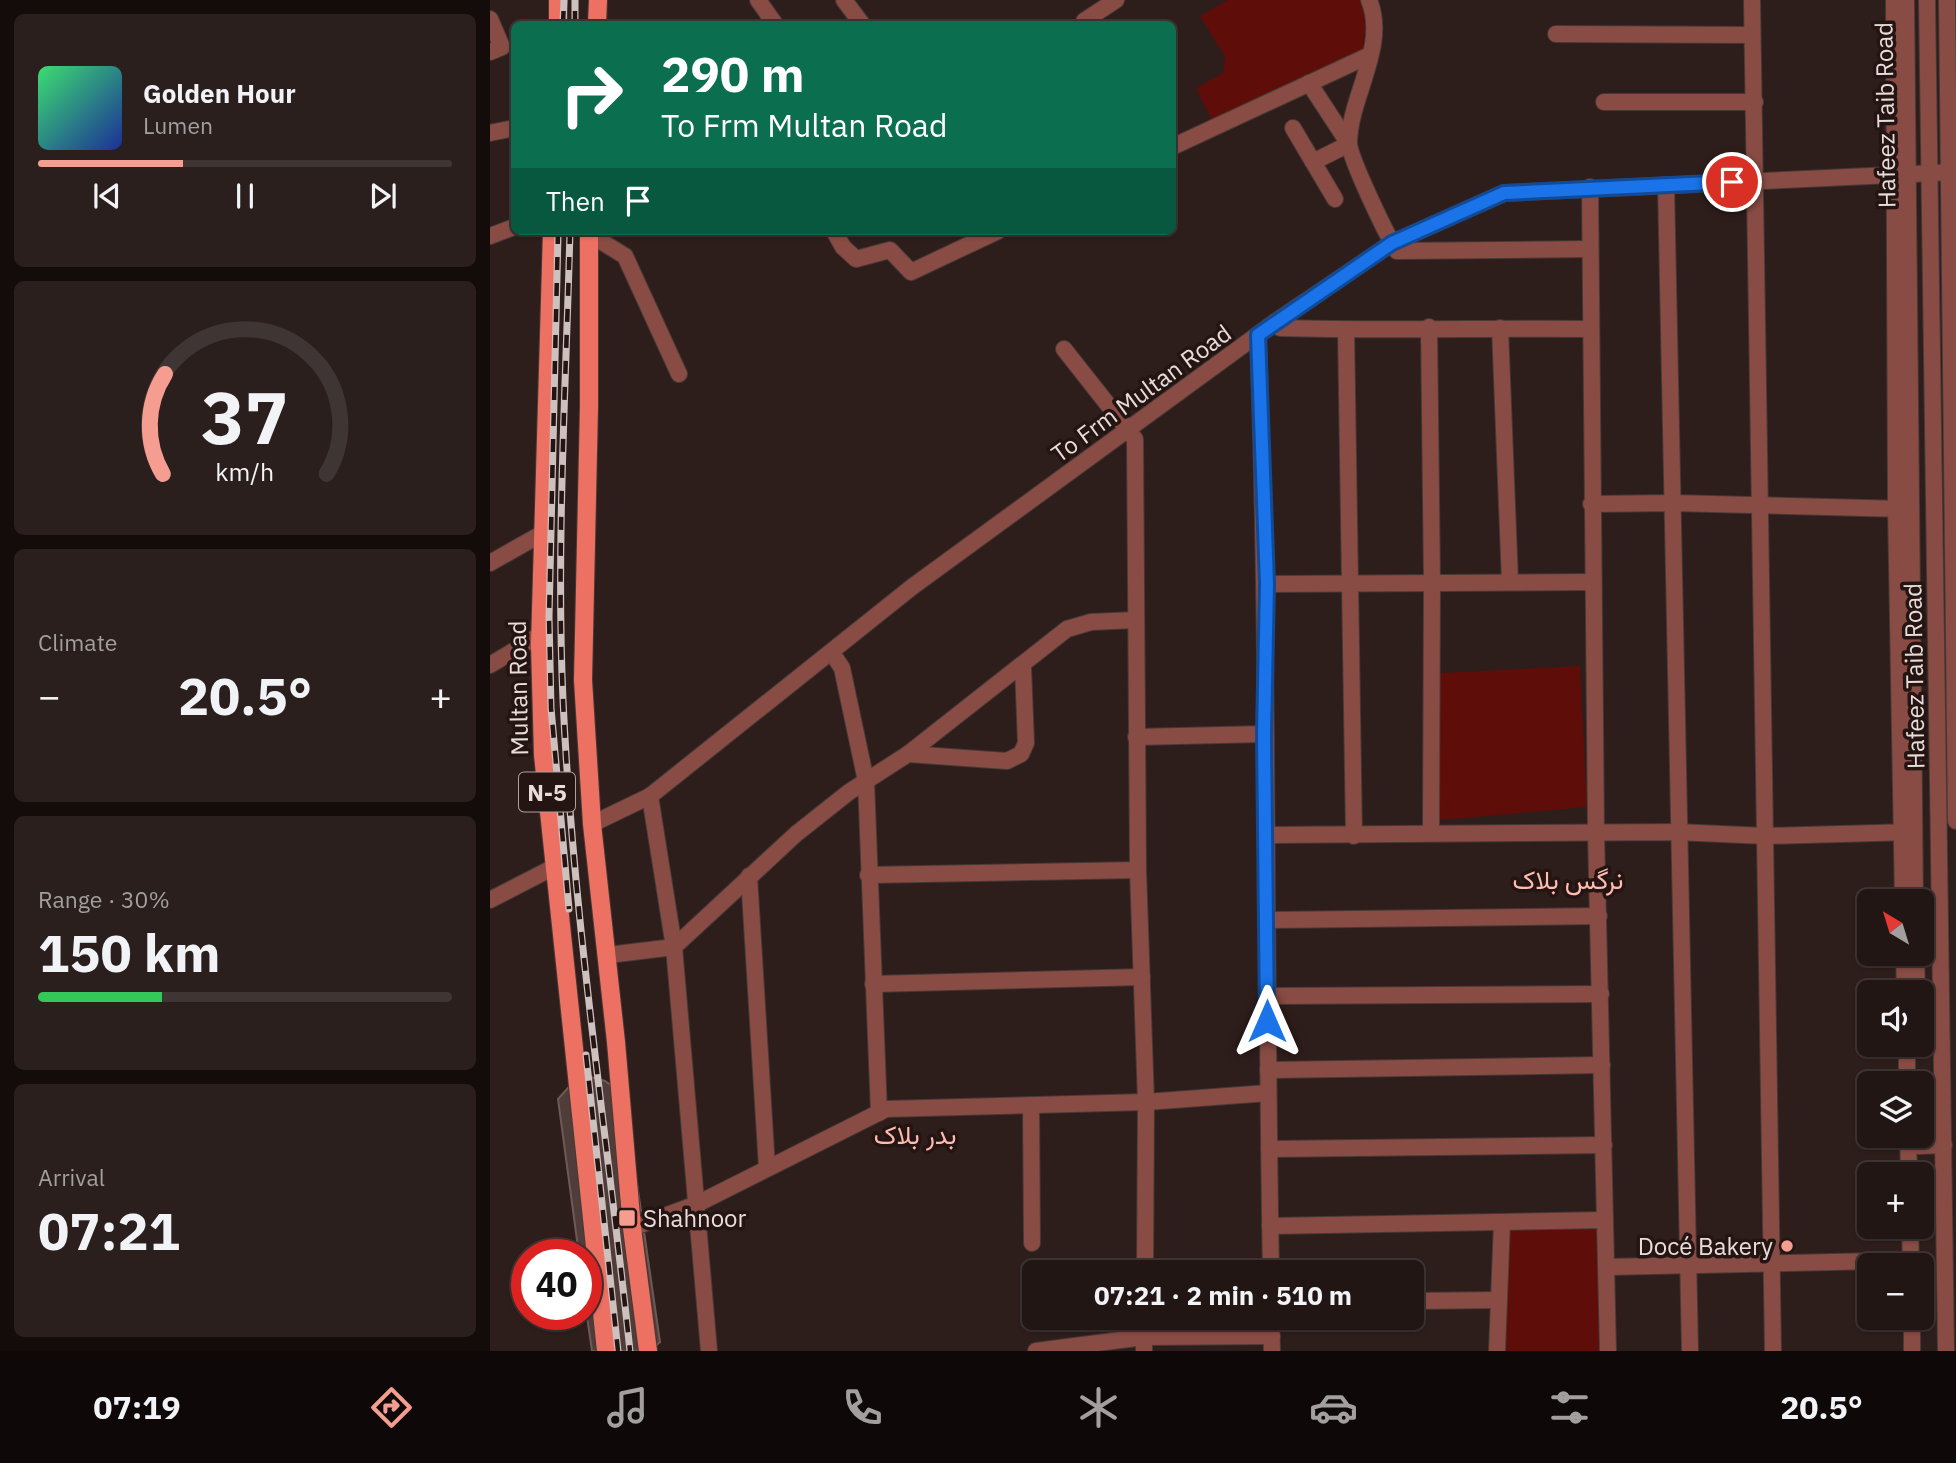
<!DOCTYPE html>
<meta charset="utf-8">
<style>
body{margin:0;font-family:"IBM Plex Sans",Vazirmatn,sans-serif;background:#2a1f1d;color:#f1f3f6;height:100vh;display:flex;flex-direction:column;font-size:26px;white-space:nowrap}
*{box-sizing:border-box;margin:0}
p{font-size:23px;color:#a29fa0}
.icon{flex:none;width:38px;height:38px;fill:none;stroke:currentColor;stroke-width:2;stroke-linecap:round;stroke-linejoin:round}
.map{position:relative;flex:1;overflow:hidden}
.panel{display:flex;flex-direction:column;gap:14px;padding:14px;background:#130c0b;width:490px}
.panel>*{flex:none}
.guide{position:absolute;left:21px;top:21px;width:665px;height:214px;border-radius:10px;box-shadow:0 2px 5px #0004,0 0 0 2px #3f3534;background:#0b6e4f;color:#fff;overflow:hidden}
.needle{width:46px;rotate:322deg}
.controls{position:absolute;left:1367px;top:889px;display:grid;gap:14px}
.controls a{display:grid;place-items:center;width:77px;height:77px;border-radius:10px;background:#221614;box-shadow:0 2px 5px #0004,0 0 0 2px #3f3534;font-size:35px}
.speed{position:absolute;left:21px;top:1239px;display:flex;gap:14px;font-size:35px;font-weight:700;text-align:center}
.speed>*{display:grid;place-content:center;width:91px;height:91px;border-radius:50%;background:#221614;box-shadow:0 2px 5px #0004,0 0 0 2px #3f3534;line-height:1}
.speed .limit{border:10px solid #d22;background:#fff;color:#111}
.pin{position:absolute;display:grid;place-items:center;width:60px;height:60px;color:#fff;margin:-30px;border:4px solid #fff;border-radius:50%;box-shadow:0 2px 7px #0007}
.me{position:absolute;width:77px;margin:-38px;rotate:0deg;stroke-linejoin:round;filter:drop-shadow(0 0 5px #0008)}
.turn{display:flex;align-items:center;gap:24px;height:147px;padding:0 35px;font-size:32px}
.turn .icon{width:91px;height:91px;stroke-width:2.5}
.turn b{display:block;font-size:49px;line-height:60px}
.then{display:flex;align-items:center;height:66px;padding:0 35px;background:#0003;gap:14px;font-size:26px}
.big{font-size:52px;font-weight:800;line-height:1.1}
.panel .widget{flex:1;display:flex;flex-direction:column;justify-content:center;gap:10px;min-width:0;padding:0 24px;border-radius:10px;background:#2a1f1d}
.panel .dial{align-items:center;gap:0}
.dial svg{height:182px;overflow:visible;fill:none;stroke:#3f3534;stroke-width:7;stroke-linecap:round;text-anchor:middle}
.dial text{fill:#f1f3f6;stroke:none}
.song{display:flex;align-items:center;gap:21px}
.cover{width:84px;height:84px;border-radius:10px;background:linear-gradient(135deg,hsl(140 70% 55%),hsl(230 70% 35%))}
.played{height:7px;border-radius:4px;background:linear-gradient(90deg,#f59d90 35%,#3f3534 35%)}
.keys{display:flex;justify-content:space-around;direction:ltr}
.heat{display:flex;justify-content:space-between;align-items:center;font-size:38px;direction:ltr}
.charge{height:10px;border-radius:5px;background:linear-gradient(90deg,#34c759 30%,#3f3534 0)}
.trip{position:absolute;left:532px;top:1260px;width:402px;height:70px;border-radius:10px;background:#221614;box-shadow:0 2px 5px #0004,0 0 0 2px #3f3534;font-weight:800;line-height:70px;text-align:center}
.tab-bar{display:flex;height:112px;justify-content:space-around;align-items:center;background:#0e0908;color:#a29fa0}
.tab-bar .icon{width:49px;height:49px}
.tab-bar .on{color:#f59d90}
.tab-bar b{font-size:32px;color:#f1f3f6}
main{display:flex;flex:1;min-height:0}
.map>svg:first-child{display:block}
.green{fill:#5e0d09}
.building{fill:#503d3a;stroke:#6d5a56;stroke-width:2}
.lines{fill:none;stroke-linecap:round;stroke-linejoin:round}
.minor-casing{stroke:#483936;stroke-width:18}
.major-casing{stroke:#483936;stroke-width:20}
.minor{stroke:#884c44;stroke-width:16}
.major{stroke:#ed7162;stroke-width:18}
.rail-casing{stroke:#cdc1bf;stroke-width:7}
.rail{stroke:#241512;stroke-width:4.5;stroke-dasharray:13;stroke-linecap:butt}
.route-casing{stroke:#114b97;stroke-width:18}
.route{stroke:#1a73e8;stroke-width:12}
.poi-dot{fill:#f59d90;stroke:#241512;stroke-width:2.5}
.labels{text-anchor:middle;dominant-baseline:central;stroke-width:7;stroke-linejoin:round;paint-order:stroke}
.shield{fill:#241512;stroke:#ada19f;stroke-width:2}
.shield-label{font-size:23px;font-weight:bold;fill:#e8dddb}
.street-label{font-size:24px;fill:#e8dddb;stroke:#241512}
.poi-label{font-size:24px;fill:#e8dddb;stroke:#241512;text-anchor:start}
.neighbourhood-label{font-size:26px;fill:#febbb0;stroke:#241512}
</style>
<main>
<section class="panel">
<div class="widget">
<div class="song"><i class="cover"></i><div><b>Golden Hour</b><p>Lumen</p></div></div>
<div class="played"></div>
<div class="keys"><svg class="icon" aria-label="previous" viewBox="0 0 24 24"><path d="M18 5L8 12l10 7zM5 5v14"/></svg><svg class="icon" aria-label="pause" viewBox="0 0 24 24"><path d="M8 5v14M16 5v14"/></svg><svg class="icon" aria-label="next" viewBox="0 0 24 24"><path d="M6 5l10 7-10 7zM19 5v14"/></svg></div>
</div>
<div class="widget dial"><svg viewBox="0 0 100 80">
<path d="M14 69A42 42 0 1 1 86 69"/>
<path d="M14 69A42 42 0 0 1 15 25" stroke="#f59d90"/>
<text x="50" y="56" font-size="32" font-weight="700">37</text>
<text x="50" y="72" font-size="11">km/h</text>
</svg></div>
<div class="widget"><p>Climate</p>
<div class="heat"><a>−</a><b class="big">20.5°</b><a>+</a></div>
</div>
<div class="widget"><p>Range · 30%</p><b class="big">150 km</b><div class="charge"></div></div>
<div class="widget"><p>Arrival</p><b class="big">07:21</b></div>
</section>
<div class="map">
<svg width="1466" height="1351" viewBox="0 0 1466 1351">
<rect width="100%" height="100%" fill="#2e1e1b"/>
<!-- green -->
<g class="green">
<polygon points="738,0 872,0 877,13 873,50 722,121 706,88 733,73 735,57 710,16"/>
<polygon points="1090,666 1097,807 950,820 950,673"/>
<polygon points="1019,1228 1109,1229 1112,1351 1012,1351"/>
</g>
<!-- building -->
<polygon class="building" points="97,1076 115,1081 134,1094 170,1342 160,1351 102,1351 96,1310 96,1255 89,1255 68,1099 84,1081"/>
<g class="lines">
<!-- minor casing -->
<g class="minor-casing">
<g id="minor">
<polyline points="268,0 285,24"/>
<polyline points="354,0 372,24"/>
<path d="M879,0C898,46 860,96 859,142C859,157 897,236 907,251L1099,249"/>
<polyline points="1262,0 1283,1351"/>
<polyline points="1404,0 1406,508 1413,901"/>
<polyline points="1416,0 1425,901"/>
<polyline points="1437,0 1456,1351"/>
<polyline points="1457,0 1466,821"/>
<polyline points="0,19 12,47 0,52"/>
<polyline points="594,21 626,0"/>
<polyline points="1066,34 1262,35"/>
<polyline points="819,83 859,144 823,162"/>
<polyline points="1114,102 1265,102"/>
<polyline points="803,128 845,199"/>
<polyline points="0,133 24,128"/>
<polyline points="682,147 880,55"/>
<polyline points="1176,185 1200,1351"/>
<polyline points="1100,187 1106,833 1118,1351"/>
<polyline points="344,231 353,247 366,259 400,250 421,272 508,231"/>
<polyline points="99,234 135,256 189,374"/>
<polyline points="0,236 24,227"/>
<path d="M785,322L790,328C893,331 996,328 1099,329"/>
<polyline points="939,327 942,583 941,833"/>
<polyline points="1010,328 1020,582"/>
<polyline points="856,330 864,836"/>
<path d="M768,335C779,647 775,960 781,1272"/>
<polyline points="574,349 645,439 648,870 656,1102 655,1272"/>
<polyline points="1101,504 1183,503 1414,509"/>
<polyline points="0,563 53,533"/>
<polyline points="777,584 1103,582"/>
<polyline points="342,653 352,668 376,781 389,1113"/>
<polyline points="0,665 50,635"/>
<polyline points="646,737 774,734"/>
<polyline points="418,754 517,761 531,754 536,743 533,667"/>
<polyline points="160,796 184,947 219,1351"/>
<polyline points="102,824 160,796 422,587 785,322 902,243 1014,193 1466,172"/>
<polyline points="777,835 1187,832 1276,836 1422,832"/>
<polyline points="378,875 648,870"/>
<polyline points="259,876 277,1168"/>
<polyline points="0,900 64,867"/>
<polyline points="777,920 1109,916"/>
<polyline points="1414,954 1415,992"/>
<polyline points="1426,954 1427,992"/>
<polyline points="118,955 184,947 306,834 359,792 418,754 577,629 601,622 645,620"/>
<polyline points="383,984 652,977"/>
<polyline points="777,996 1111,994"/>
<polyline points="1417,1045 1417,1083"/>
<polyline points="778,1070 1112,1065"/>
<polyline points="541,1105 542,1243"/>
<polyline points="1418,1136 1419,1174"/>
<polyline points="1429,1146 1454,1145"/>
<polyline points="779,1149 1114,1145"/>
<polyline points="780,1226 1115,1220"/>
<polyline points="1420,1227 1421,1265"/>
<polyline points="142,1228 207,1204 396,1109 656,1102 778,1093"/>
<polyline points="1117,1267 1431,1260"/>
<polyline points="922,1301 1009,1300"/>
<polyline points="781,1318 782,1351"/>
<polyline points="1422,1318 1422,1351"/>
<polyline points="546,1351 654,1337 782,1336"/>
<polyline points="654,1351 654,1318"/>
<polyline points="1007,1351 1012,1222"/>
</g>
</g>
<!-- major casing -->
<g class="major-casing">
<g id="major">
<polyline points="68,24 68,0"/>
<polyline points="107,24 108,0"/>
<polyline points="62,231 50,645 53,755 116,1351"/>
<polyline points="99,231 99,406 93,680 102,824 126,1042 142,1228 158,1351"/>
</g>
</g>
<!-- minor -->
<use href="#minor" class="minor"/>
<!-- major -->
<use href="#major" class="major"/>
<!-- rail casing -->
<g class="rail-casing">
<g id="rail">
<polyline points="73,24 74,0"/>
<polyline points="85,24 85,0"/>
<polyline points="68,231 59,617 61,708 79,909"/>
<path d="M80,231C76,387 66,544 73,700C83,918 117,1134 140,1351"/>
<polyline points="96,1055 128,1351"/>
</g>
</g>
<!-- rail -->
<use href="#rail" class="rail"/>
</g>
<g class="lines">
<!-- route casing -->
<g class="route-casing">
<polyline id="route" points="777,1021 774,734 777,584 768,335 902,243 1014,193 1242,182"/>
</g>
<!-- route -->
<use href="#route" class="route"/>
</g>
<!-- markers -->
<g class="poi-dot">
<rect x="128" y="1209" width="18" height="18" rx="3.5"/>
<circle cx="1297" cy="1246" r="7"/>
</g>
<g class="labels">
<!-- shield labels -->
<rect class="shield" x="29" y="772.5" width="56" height="39" rx="5"/>
<g class="shield-label">
<text x="57" y="792">N-5</text>
</g>
<!-- street labels -->
<g class="street-label">
<text transform="translate(1395 115) rotate(-91)">Hafeez Taib Road</text>
<text transform="translate(651 393) rotate(-36)">To Frm Multan Road</text>
<text transform="translate(1424 676) rotate(-91)">Hafeez Taib Road</text>
<text transform="translate(28 688) rotate(-91)">Multan Road</text>
</g>
<!-- poi labels -->
<g class="poi-label">
<text x="153" y="1218">Shahnoor</text>
<text x="1283" y="1246" text-anchor="end">Docé Bakery</text>
</g>
<!-- neighbourhood labels -->
<g class="neighbourhood-label">
<text x="1078" y="879">نرگس بلاک</text>
<text x="425" y="1134">بدر بلاک</text>
</g>
</g>
</svg>
<div class="controls">
<a><svg class="needle" viewBox="-14 -14 28 28"><path d="M0-13l5 13h-10z" fill="#e53935"/><path d="M0 13l5-13h-10z" fill="#a29fa0"/></svg></a>
<a><svg class="icon" aria-label="sound" viewBox="0 0 24 24"><path d="M4 9h4l5-4v14l-5-4H4zM17 9q2 3 0 6"/></svg></a>
<a><svg class="icon" aria-label="layers" viewBox="0 0 24 24"><path d="M12 4l9 5-9 5-9-5zM3 14l9 5 9-5"/></svg></a>
<a>+</a>
<a>−</a>
</div>
<div class="speed"><div class="limit">40</div></div>
<div class="pin" style="left:1242px;top:182px;background:#d93025"><svg class="icon" aria-label="arrive" viewBox="0 0 24 24"><path d="M6 21V4h12l-3 4 3 4H6"/></svg></div>
<svg class="me" style="left:777px;top:1021px" viewBox="-20 -20 40 40"><path d="M0-17L14 15 0 8-14 15z" fill="#1a73e8" stroke="#fff" stroke-width="4"/></svg>
<div class="trip">07:21 · 2 min · 510 m</div>
<div class="guide">
<div class="turn"><svg class="icon" aria-label="right" viewBox="0 0 24 24"><path d="M7 20v-9h11M14 6l5 5-5 5"/></svg><div><b>290 m</b>To Frm Multan Road</div></div>
<div class="then">Then<svg class="icon" aria-label="arrive" viewBox="0 0 24 24"><path d="M6 21V4h12l-3 4 3 4H6"/></svg></div>
</div>
</div>
</main>
<nav class="tab-bar">
<b>07:19</b>
<svg class="icon on" aria-label="directions" viewBox="0 0 24 24"><path d="M12 3l9 9-9 9-9-9zM9 14v-3h6M13 9l2 2-2 2"/></svg>
<svg class="icon" aria-label="music" viewBox="0 0 24 24"><path d="M9 18V5l10-2v13"/><circle cx="6" cy="18" r="3"/><circle cx="16" cy="16" r="3"/></svg>
<svg class="icon" aria-label="phone" viewBox="0 0 24 24"><path d="M5 4h4l2 5-3 2q2 4 5 5l2-3 5 2v4C11 20 4 13 5 4z"/></svg>
<svg class="icon" aria-label="climate" viewBox="0 0 24 24"><path d="M12 3v18M4 7l16 10M4 17L20 7"/></svg>
<svg class="icon" aria-label="car" viewBox="0 0 24 24"><path d="M5 17H2v-5l4-1 3-4h7l3 4 3 1v5h-3M9 17h6M6 11h13"/><circle cx="7" cy="17" r="2"/><circle cx="17" cy="17" r="2"/></svg>
<svg class="icon" aria-label="filters" viewBox="0 0 24 24"><path d="M4 7h16M4 17h16"/><circle cx="9" cy="7" r="2"/><circle cx="15" cy="17" r="2"/></svg>
<b>20.5°</b>
</nav>
